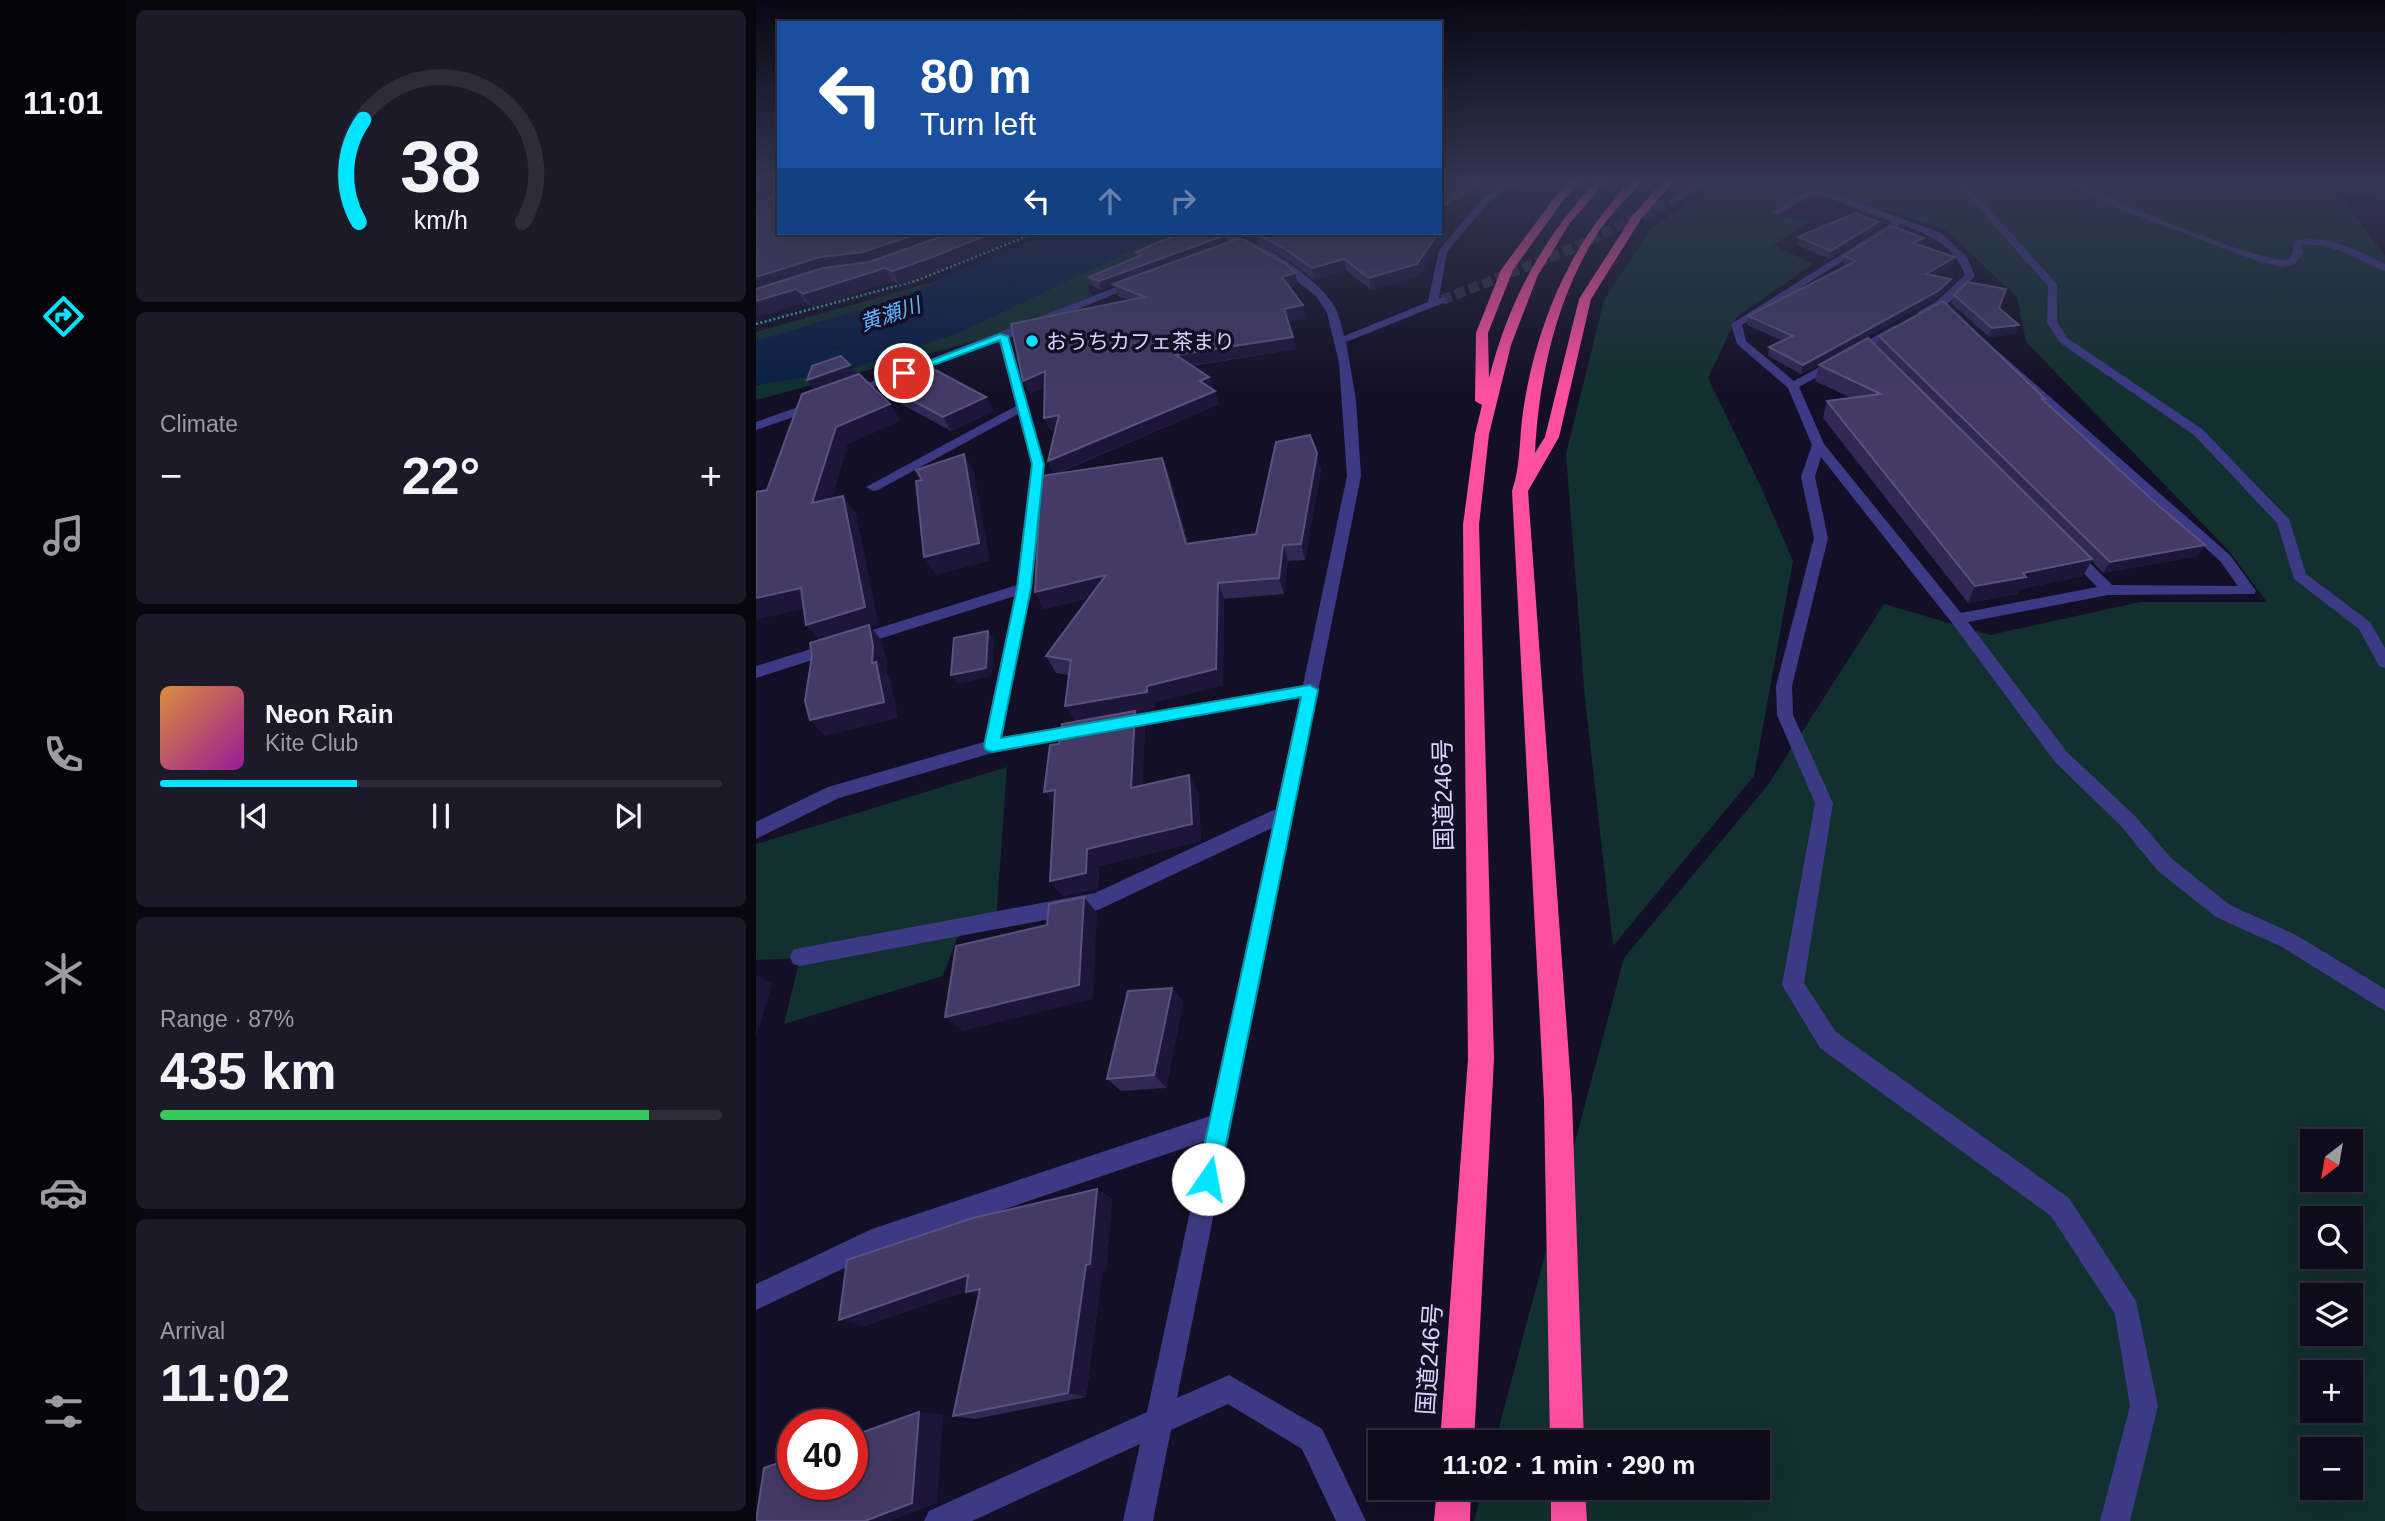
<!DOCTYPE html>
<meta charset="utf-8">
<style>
body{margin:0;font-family:Arial,"Noto Sans JP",sans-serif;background:#1c1929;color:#f1f3f6;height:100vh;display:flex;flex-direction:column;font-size:26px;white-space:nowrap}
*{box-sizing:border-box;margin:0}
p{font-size:23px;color:#9b9ba3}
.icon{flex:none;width:38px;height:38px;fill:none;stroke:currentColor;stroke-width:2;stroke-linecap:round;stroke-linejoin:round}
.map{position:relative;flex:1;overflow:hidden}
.panel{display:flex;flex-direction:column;gap:10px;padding:10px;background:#08060f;width:630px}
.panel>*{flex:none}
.banner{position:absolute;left:21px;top:21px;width:665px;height:214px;border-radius:0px;box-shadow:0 7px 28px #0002,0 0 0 2px #2e2b3b;background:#1a4fa0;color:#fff;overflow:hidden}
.needle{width:46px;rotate:211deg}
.controls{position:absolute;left:1544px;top:1129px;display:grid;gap:14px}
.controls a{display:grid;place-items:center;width:63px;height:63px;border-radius:0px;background:#0e0b1c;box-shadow:0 7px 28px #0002,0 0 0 2px #2e2b3b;font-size:35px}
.speed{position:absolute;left:21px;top:1409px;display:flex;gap:14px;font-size:35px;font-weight:700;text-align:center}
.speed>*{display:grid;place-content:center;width:91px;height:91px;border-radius:50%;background:#0e0b1c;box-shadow:0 7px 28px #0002,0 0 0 2px #2e2b3b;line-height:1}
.speed .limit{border:10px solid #d22;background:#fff;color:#111}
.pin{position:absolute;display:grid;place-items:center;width:60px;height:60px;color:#fff;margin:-30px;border:4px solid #fff;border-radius:50%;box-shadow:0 2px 7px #0007}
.me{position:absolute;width:77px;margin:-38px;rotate:12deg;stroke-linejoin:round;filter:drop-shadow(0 0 5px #0008)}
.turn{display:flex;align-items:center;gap:24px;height:147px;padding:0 28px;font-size:32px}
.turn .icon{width:91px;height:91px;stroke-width:2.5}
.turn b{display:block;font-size:49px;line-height:60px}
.lanes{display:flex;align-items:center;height:66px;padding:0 28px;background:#0003;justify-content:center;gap:35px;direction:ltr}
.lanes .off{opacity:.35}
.big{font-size:52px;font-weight:700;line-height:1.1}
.panel .widget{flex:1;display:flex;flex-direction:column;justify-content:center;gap:10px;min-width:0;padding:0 24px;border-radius:10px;background:#1c1929}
.panel .dial{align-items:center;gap:0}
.dial svg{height:182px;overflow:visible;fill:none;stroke:#2e2b3b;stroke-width:7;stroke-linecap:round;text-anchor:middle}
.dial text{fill:#f1f3f6;stroke:none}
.song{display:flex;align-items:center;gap:21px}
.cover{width:84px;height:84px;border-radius:10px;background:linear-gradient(135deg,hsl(30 70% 55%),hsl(300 70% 35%))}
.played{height:7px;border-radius:4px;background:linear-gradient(90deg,#00e5ff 35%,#2e2b3b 35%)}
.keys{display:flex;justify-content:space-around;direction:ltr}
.heat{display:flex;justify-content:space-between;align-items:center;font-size:38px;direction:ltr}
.charge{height:10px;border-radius:5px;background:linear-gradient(90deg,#34c759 87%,#2e2b3b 0)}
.trip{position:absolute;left:612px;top:1430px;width:402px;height:70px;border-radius:0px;background:#0e0b1c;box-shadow:0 7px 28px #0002,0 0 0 2px #2e2b3b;font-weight:700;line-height:70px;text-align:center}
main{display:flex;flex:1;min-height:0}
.tabs{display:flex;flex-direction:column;width:126px;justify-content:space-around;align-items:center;background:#06040b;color:#9b9ba3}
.tabs .icon{width:49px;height:49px}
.tabs .active{color:#00e5ff}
.tabs b{font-size:32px;color:#f1f3f6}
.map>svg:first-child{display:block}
.green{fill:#12302f;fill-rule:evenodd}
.water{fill:#0a1f44}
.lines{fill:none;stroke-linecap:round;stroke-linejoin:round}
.river{fill:#0a1f44;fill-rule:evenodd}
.minor-tunnel{stroke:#312d47;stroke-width:10;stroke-dasharray:10 4.5;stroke-linecap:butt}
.path{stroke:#2fb8b0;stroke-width:2.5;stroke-dasharray:2 2.5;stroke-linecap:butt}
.minor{fill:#3d3a85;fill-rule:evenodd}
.highway{fill:#ff4fa3;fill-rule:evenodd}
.wall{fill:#312854}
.shaded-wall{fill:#1d163a}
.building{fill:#433a66;stroke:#5a527e;stroke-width:2}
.route{fill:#00e5ff;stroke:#0095a6;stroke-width:2}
.poi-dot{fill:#00e5ff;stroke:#130f26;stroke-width:2.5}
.labels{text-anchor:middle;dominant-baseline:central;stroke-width:7;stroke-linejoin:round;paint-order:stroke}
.far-water-label{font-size:21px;font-style:italic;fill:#62b6ff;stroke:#130f26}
.far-poi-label{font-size:21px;fill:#d9d4ff;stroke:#130f26;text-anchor:start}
.street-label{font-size:24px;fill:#d9d4ff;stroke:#130f26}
</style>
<main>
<nav class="tabs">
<b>11:01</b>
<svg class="icon active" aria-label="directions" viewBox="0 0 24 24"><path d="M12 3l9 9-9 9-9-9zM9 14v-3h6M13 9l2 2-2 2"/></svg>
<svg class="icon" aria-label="music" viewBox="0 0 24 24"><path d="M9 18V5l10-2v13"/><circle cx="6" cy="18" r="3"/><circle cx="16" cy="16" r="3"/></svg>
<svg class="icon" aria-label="phone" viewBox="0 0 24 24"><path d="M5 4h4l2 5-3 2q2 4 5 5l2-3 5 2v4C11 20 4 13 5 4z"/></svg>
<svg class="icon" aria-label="climate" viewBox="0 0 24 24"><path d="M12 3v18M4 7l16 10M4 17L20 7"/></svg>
<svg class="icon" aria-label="car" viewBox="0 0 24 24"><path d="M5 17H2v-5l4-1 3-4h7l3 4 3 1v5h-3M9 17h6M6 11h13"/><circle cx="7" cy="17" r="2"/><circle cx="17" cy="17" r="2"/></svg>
<svg class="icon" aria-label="filters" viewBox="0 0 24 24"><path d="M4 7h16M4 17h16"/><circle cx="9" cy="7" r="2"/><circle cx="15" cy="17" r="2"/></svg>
</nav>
<section class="panel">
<div class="widget dial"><svg viewBox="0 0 100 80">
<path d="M14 69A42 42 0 1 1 86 69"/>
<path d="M14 69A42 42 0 0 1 16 24" stroke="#00e5ff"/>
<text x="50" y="56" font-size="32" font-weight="700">38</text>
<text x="50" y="72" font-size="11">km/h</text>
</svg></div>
<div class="widget"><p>Climate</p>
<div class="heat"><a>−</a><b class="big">22°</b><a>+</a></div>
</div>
<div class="widget">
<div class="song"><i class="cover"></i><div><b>Neon Rain</b><p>Kite Club</p></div></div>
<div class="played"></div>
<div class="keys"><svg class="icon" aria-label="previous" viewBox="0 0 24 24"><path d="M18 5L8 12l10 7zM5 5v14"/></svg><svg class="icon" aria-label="pause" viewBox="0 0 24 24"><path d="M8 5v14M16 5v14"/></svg><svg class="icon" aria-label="next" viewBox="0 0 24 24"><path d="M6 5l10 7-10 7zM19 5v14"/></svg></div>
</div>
<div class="widget"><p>Range · 87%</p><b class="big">435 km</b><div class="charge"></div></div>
<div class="widget"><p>Arrival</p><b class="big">11:02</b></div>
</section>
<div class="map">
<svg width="1629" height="1521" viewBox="0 0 1629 1521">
<rect width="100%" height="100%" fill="#130f26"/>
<!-- green -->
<g class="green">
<path d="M969,179H1629V200L1583,195L1629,256V1521H718L727,1488H1003V1442H739L868,958L1012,785L1128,604L1234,635L1384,602H1511L1472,550L1270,342L1261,297L1188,229L1061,189L1020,216L1053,222L1017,245L1057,264L981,317L952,378L1005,487L1037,561L998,776L857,946L829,699L810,454L848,300L895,228ZM1556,1141H1594V1180H1556ZM1556,1218H1594V1256H1556ZM1556,1295H1594V1334H1556ZM1556,1372H1594V1410H1556ZM1556,1449H1594V1488H1556Z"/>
<polygon points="421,236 331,287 337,296 234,337 0,400 0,386 294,289 393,242"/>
<polygon points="263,258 255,267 188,294 138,309 108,332 76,347 57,345 0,348 0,332"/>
<polygon points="251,767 240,922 201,938 187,976 28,1024 44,958 0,960 0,844"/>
</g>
<!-- water -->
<polygon class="water" points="293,233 432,233 395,241 203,333 85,372 0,385 0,349 46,343 81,348 109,335 136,312 167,307 265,268 262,258 196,281 180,280"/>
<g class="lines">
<!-- river -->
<polygon class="river" points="308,233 364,233 358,242 159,323 0,372 0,341 127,303"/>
<!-- minor-tunnel -->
<polyline class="minor-tunnel" points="686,300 813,250 920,199"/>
<!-- path -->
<polyline class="path" points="0,324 159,281 279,233"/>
<!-- minor -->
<g class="minor">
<path d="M757,179H768L734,201L691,252L683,298H690V302L590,342L600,400L605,476L421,1398L473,1375L566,1429L610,1521H580L546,1449L472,1404L415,1430L397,1521H367L384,1444L216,1521H168L173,1511L391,1412L449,1141L120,1253L0,1310V1284L116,1229L454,1116L516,828L342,910L44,966L37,964L34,957L37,950L44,948L339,893L520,809L544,698L361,730L355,729L353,724L355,719L361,718L547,685L591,476L583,363L571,313L560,296L519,264L457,233C494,231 557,274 577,304C583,313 585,325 588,336L672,302L683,250L728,197Z"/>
<polygon points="944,179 955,179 923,201 917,201 917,197"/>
<polygon points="1197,179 1206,179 1301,284 1301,322 1311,338 1446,429 1533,519 1550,574 1614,622 1629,648 1629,668 1623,666 1603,629 1538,579 1521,523 1438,435 1303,342 1291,322 1292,286"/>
<path d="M1302,179C1324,179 1343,194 1363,202C1388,214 1512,264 1532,260L1537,252V241C1569,234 1600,249 1629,264V271C1601,261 1577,241 1545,245L1547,252L1539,264L1526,267L1501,261L1358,207Z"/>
<path d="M1068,190L1185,233L1211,257L1219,276C1206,290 1183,318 1162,316V312L1181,301L1209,275C1198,245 1173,235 1145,224L986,325L990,341L1038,381L1138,326H1146V330L1043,387L1068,444L1205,613L1341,587L1308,552L1315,547L1320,549L1356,585L1482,586L1464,561L1225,345V341L1229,340L1474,555L1500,591L1498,594L1352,595L1212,622L1311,752L1379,816L1416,859L1474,905L1540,935L1629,989V1011L1526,947L1460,917L1402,871L1365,826L1299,762L1196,623L1065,457L1059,477L1072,538L1036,686L1037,715L1077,803L1048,983L1080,1032L1313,1198L1380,1301L1402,1406L1374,1521H1344L1374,1406L1359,1314L1295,1216L1064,1048L1026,985L1059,803L1021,715L1020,686L1058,538L1045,477L1056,445L1032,388L981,344L975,324L1137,222L1064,195H1055L1022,215L1015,213L1050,191Z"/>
<polygon points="376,281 385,283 253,338 288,464 275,588 246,738 327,724 333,725 336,730 333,735 236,753 83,798 0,839 0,822 72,787 228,742 259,596 0,678 0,666 261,585 276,464 262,414 122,490 117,491 110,487 260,406 243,342 96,395 86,393"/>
<polygon points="59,401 63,402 63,408 0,430 0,422"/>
</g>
<!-- highway -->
<g class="highway">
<path d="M816,179H827L806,202L757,270L732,333L733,378C754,297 786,241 841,179H852L814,223L782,275L755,345L733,434L723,525L738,1059L718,1442H684L712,1059L707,525L719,434L726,405L719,401L720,333L745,270L798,198Z"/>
<path d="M877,179H888C874,196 858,210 845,228C801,294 783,375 779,453L789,437L823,299L877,215L909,179H920L885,219L835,299L803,437L772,491L816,1100L828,1442H794L788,1100L756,491C765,465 763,438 767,412C780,325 814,242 877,179Z"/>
<polygon points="681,1488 715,1488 714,1521 678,1521"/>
<polygon points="795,1488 829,1488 831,1521 795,1521"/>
</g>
</g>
<!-- wall -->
<g class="wall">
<polygon points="0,179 186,269 144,285 136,281 56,307 49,302 0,317"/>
<polygon points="1120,229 1074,259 1041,245 1042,237"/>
<polygon points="472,233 684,233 686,241 663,276 615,290 590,270 558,280 529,258 502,244 499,233 488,237"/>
<polygon points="470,235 472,242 539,273 542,285 534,287 550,318 532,322 540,349 436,366 453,377 463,404 300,474 406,458 413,474 432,543 500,534 565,469 549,560 532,561 528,594 468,599 467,685 399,702 399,708 379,712 389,728 386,785 442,792 445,841 343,866 342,889 307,896 294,881 303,744 319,721 313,675 300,673 290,656 333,598 288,609 279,592 298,474 292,461 299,430 294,431 289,387 274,394 372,300 362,296 358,285 346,290 336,286 333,277 382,257 380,252"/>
<polygon points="1166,246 1196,265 1178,276 1192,287 1179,299 1045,374 1012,356 1013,347 1027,341 991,325 992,316 1091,266 1087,264 1088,256"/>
<polygon points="1198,295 1243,308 1260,334 1233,337 1195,303"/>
<polygon points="1123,336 1289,399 1288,400 1442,556 1347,573 1336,561 1327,576 1264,589 1261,594 1212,603 1067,418 1071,401 1095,398 1059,381 1063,365 1120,347"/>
<polygon points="122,382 238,411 195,431 130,396"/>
<polygon points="416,988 427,1002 410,1088 365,1091 351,1079"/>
<polygon points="341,1189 356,1199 350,1271 346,1272 330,1397 219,1419 197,1416 222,1296 210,1291 108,1326"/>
</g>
<!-- shaded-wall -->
<g class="shaded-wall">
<polygon points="732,179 745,179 746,182 684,219 684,208"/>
<polygon points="15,187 22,199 0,207 0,192"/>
<polygon points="1122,222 1120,229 1074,259 1075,251"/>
<polygon points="685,229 686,241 663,276 615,290 613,278 682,233 684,233"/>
<polygon points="164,233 207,233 114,265 0,293 0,277 64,257"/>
<polygon points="236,233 272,233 186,269 144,285 137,271"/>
<polygon points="487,233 501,233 488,237"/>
<polygon points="470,235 472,243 357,284 358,285 346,290 343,281"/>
<polygon points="1168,238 1166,246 1157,243"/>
<polygon points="1199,257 1196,265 1168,282 1170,274"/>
<polygon points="588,259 590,270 558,280 556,268"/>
<polygon points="129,268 136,281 56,307 47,294"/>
<polygon points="539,273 542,285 529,289 526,277"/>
<polygon points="1195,279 1192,287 1179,299 1045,374 1047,365"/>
<polygon points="40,289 49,302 0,317 0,301"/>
<polygon points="547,305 550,318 531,322 528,309"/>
<polygon points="1263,325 1260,334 1233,337 1236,328"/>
<polygon points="537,337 540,349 424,367 420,355"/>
<polygon points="94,365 105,382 63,397 51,380"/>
<polygon points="289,371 295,384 274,394 267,381"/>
<polygon points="453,377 458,390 444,381"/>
<polygon points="459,391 463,404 298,474 292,461"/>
<polygon points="230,397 238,411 195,431 187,417"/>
<polygon points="134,404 145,421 92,444 70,521 56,503 80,427"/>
<polygon points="303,415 309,428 294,431 288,418"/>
<polygon points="561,453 565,469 549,560 545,544"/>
<polygon points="208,454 218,472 234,561 180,575 168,557"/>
<polygon points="406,458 413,474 436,560 430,544"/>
<polygon points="87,496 100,514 123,625 115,627 126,641 131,662 130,673 134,678 142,718 69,736 54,720 66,643 50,625"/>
<polygon points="527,545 532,561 528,594 523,578"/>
<polygon points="1449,545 1442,556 1347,573 1354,562"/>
<polygon points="1336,559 1327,576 1264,589 1261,594 1212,603 1219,586 1267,573"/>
<polygon points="350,575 358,591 288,609 279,592"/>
<polygon points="462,583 468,599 467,685 399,702 399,708 379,712 389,728 386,804 320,722 309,706 391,686"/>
<polygon points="45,588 60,606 0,620 0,598"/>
<polygon points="232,631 238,640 236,676 202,684 195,675"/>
<polygon points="433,775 442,792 445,841 343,866 342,889 307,896 294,881 331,849"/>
<polygon points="299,790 301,809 288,792"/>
<polygon points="328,897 341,913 337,999 207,1031 189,1017"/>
<polygon points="0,974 16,984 0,1038"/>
<polygon points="416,988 427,1002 410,1088 398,1075"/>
<polygon points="341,1189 356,1199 350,1271 346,1272 330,1397 312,1393 330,1265"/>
<polygon points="212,1275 233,1283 108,1326 83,1320"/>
<polygon points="224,1289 230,1299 210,1292"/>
<polygon points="163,1412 187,1415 181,1503 134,1521 109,1521"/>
</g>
<!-- building -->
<g class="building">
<polygon points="0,179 23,179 23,233 164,233 107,252 64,257 0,277 0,203 16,198 18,190 15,187 0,192"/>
<polygon points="684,179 732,179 684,208"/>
<polygon points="1099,213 1122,222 1075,251 1042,237"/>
<polygon points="1136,226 1168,238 1157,243 1199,257 1170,274 1195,279 1182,291 1047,365 1013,347 1037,336 992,316 1100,261 1088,256"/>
<polygon points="195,233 236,233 179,256 137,271 129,268 47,294 40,289 0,301 0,289 67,268 113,262"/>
<polygon points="424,233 466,233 470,235 343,281 333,277 386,255 380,252"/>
<polygon points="499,233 682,233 661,264 613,278 588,259 556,268 526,247"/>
<polygon points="484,238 530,264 539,273 526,277 547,305 528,309 537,337 420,355 453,377 444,381 459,391 292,461 303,415 288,418 289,371 267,381 255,324 389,297 357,284"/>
<polygon points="1211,282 1250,289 1243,308 1263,325 1236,328 1198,295"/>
<polygon points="1187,301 1289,399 1286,399 1403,506 1449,545 1354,562 1123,336"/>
<polygon points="1112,338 1336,559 1267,573 1270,577 1219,586 1071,401 1125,394 1063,365"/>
<polygon points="85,356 94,365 51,380 56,366"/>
<polygon points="166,363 230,397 187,417 122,382"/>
<polygon points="103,374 134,404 80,427 56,503 87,496 109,607 50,625 45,588 0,598 0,492 11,490 46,394"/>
<polygon points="554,435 561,453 545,544 527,545 523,578 462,583 460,669 391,686 391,692 309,706 315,660 290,656 350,575 279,592 285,476 406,458 430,544 500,534 520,442"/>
<polygon points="208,454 223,543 168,557 160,481 166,480 160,470"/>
<polygon points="113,625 117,646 116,663 120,662 128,702 54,720 49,701 56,656 54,643"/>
<polygon points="232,631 230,668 195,675 198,638"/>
<polygon points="379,711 375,788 433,775 436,824 331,849 330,873 294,881 299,790 288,792 294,745 303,744 306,724"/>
<polygon points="328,897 323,985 189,1017 200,946 291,925 293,904"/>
<polygon points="416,988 398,1075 351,1079 372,991"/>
<polygon points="341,1189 334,1264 330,1265 312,1393 197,1416 224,1289 210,1292 212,1275 83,1320 91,1260 217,1218"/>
<polygon points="163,1412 156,1503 109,1521 0,1521 8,1468 37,1458 37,1484 96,1484 96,1436"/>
</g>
<!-- sky -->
<linearGradient id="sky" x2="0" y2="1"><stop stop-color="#0a0815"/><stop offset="0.46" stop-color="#333752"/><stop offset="1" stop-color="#333752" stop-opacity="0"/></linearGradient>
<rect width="1629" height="392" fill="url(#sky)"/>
<!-- route -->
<polygon class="route" points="244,334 252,336 288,464 275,588 245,738 554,685 562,690 463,1179 459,1186 452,1190 444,1186 441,1179 545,697 236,752 230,750 228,746 261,588 276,464 244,340 151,375 142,373"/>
<!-- markers -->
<circle class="poi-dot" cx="276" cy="341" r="7"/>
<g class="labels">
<!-- far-water labels -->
<g class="far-water-label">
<text transform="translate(134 314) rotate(-19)">黄瀬川</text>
</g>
<!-- far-poi labels -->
<g class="far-poi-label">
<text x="290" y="341">おうちカフェ茶まり</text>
</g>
<!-- street labels -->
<g class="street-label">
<text transform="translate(687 795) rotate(-91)">国道246号</text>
<text transform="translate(673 1359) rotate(-86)">国道246号</text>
</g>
</g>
</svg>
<div class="controls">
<a><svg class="needle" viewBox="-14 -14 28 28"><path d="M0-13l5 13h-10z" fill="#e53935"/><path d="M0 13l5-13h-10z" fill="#9b9ba3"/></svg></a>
<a><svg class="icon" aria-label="search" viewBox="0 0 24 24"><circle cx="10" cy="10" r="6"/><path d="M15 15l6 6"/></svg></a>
<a><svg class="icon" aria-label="layers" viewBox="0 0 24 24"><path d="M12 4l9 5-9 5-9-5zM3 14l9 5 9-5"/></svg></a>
<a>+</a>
<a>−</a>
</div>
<div class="speed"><div class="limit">40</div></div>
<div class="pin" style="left:148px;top:373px;background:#d93025"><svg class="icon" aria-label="arrive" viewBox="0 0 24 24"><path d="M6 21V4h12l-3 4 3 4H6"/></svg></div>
<svg class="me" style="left:452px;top:1179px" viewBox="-20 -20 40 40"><circle r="19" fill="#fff"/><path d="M0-13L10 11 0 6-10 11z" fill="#00e5ff"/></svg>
<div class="trip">11:02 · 1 min · 290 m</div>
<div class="banner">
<div class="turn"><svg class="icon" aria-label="left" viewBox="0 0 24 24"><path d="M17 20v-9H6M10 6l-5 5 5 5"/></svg><div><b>80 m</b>Turn left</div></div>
<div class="lanes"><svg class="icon" aria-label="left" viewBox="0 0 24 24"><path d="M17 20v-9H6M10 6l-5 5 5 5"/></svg><svg class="icon off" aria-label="ahead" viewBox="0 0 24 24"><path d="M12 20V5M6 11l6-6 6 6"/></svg><svg class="icon off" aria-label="right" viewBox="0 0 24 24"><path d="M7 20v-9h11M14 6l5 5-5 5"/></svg></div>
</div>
</div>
</main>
